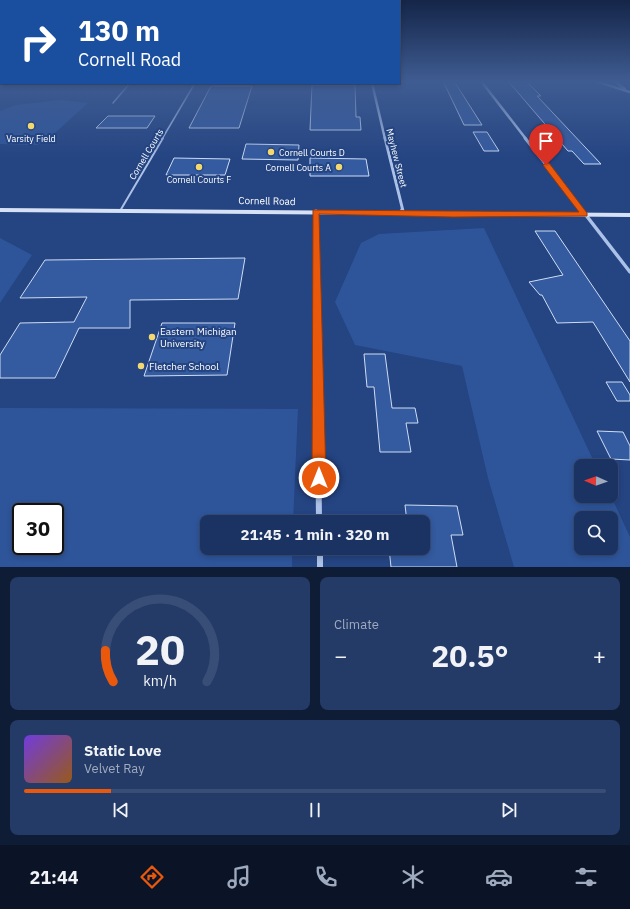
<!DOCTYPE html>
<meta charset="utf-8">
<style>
body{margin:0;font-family:"IBM Plex Sans",sans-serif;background:#243b68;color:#f1f3f6;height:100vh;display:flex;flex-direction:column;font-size:15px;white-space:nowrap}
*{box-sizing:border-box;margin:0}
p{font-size:13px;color:#a0aabe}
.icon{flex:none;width:22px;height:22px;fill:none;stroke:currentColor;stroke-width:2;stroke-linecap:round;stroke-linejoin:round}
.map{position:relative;height:567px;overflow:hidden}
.side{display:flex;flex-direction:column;gap:10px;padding:10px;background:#0f1c36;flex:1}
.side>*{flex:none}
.guide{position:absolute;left:0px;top:0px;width:400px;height:84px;box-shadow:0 2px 6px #0003,0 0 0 1px #394e77;background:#1a4fa0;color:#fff;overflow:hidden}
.needle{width:26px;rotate:272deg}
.fabs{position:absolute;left:574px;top:459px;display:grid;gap:8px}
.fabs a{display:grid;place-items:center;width:44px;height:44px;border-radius:8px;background:#1b3362;box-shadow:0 2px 6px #0003,0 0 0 1px #394e77;font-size:20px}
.speed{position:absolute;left:12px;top:503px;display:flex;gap:8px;font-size:20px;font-weight:700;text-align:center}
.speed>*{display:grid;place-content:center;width:52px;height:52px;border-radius:50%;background:#1b3362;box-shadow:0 2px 6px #0003,0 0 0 1px #394e77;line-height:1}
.speed .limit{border:2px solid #111;border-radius:6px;background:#fff;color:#111}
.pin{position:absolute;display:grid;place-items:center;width:34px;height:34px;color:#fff;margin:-41px -17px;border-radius:50% 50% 50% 0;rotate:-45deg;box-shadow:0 0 4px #0007}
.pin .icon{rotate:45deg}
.me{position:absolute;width:44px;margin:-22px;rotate:0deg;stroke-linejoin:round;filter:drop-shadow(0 0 3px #0008)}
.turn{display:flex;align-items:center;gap:14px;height:84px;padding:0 12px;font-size:18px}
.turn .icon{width:52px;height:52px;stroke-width:2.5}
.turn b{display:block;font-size:28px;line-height:34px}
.big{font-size:30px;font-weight:700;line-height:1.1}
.side .card{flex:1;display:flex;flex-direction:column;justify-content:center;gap:6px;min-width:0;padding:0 14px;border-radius:8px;background:#243b68}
.side .dial{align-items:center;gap:0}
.dial svg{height:104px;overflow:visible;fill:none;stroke:#394e77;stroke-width:7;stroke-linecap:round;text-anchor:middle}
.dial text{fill:#f1f3f6;stroke:none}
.song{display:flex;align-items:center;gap:12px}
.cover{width:48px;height:48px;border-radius:6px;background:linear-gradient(135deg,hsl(260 70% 55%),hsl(30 70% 35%))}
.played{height:4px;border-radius:2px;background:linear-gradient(90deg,#ea580c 15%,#394e77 15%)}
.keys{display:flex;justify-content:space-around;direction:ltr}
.heat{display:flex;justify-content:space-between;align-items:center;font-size:22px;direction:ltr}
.side .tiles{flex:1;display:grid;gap:10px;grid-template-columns:1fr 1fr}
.card:last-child{grid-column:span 2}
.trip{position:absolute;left:200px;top:515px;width:230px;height:40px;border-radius:8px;background:#1b3362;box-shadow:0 2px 6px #0003,0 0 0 1px #394e77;font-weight:700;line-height:40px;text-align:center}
.tabs{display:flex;height:64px;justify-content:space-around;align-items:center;background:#0b1427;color:#a0aabe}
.tabs .icon{width:28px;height:28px}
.tabs .selected{color:#ea580c}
.tabs b{font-size:18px;color:#f1f3f6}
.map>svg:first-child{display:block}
.green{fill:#2e559a;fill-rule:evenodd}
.building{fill:#345a9f;stroke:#cfddf6}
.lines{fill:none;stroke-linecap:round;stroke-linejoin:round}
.lane-far1{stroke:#acc1e7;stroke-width:1.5}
.lane{stroke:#acc1e7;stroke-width:2}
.street-far4{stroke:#acc1e7;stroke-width:2.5}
.street-far3{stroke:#acc1e7;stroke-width:3}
.street-far2{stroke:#acc1e7;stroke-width:3.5}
.street-far1{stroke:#acc1e7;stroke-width:4.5}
.street{stroke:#acc1e7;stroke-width:6}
.secondary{fill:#d6e1f6;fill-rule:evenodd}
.route{fill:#ea580c;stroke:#983908}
.poi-dot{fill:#f2d86f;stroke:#244482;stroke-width:1.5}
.labels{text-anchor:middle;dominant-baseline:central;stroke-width:4;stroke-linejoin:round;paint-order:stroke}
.far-poi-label{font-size:9px;fill:#fff;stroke:#244482}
.far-street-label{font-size:9px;fill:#fff;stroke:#244482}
.street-label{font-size:10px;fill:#fff;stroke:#244482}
.poi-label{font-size:10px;fill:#fff;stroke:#244482;text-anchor:start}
</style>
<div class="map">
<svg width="630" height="567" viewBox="0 0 630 567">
<rect width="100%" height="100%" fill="#244482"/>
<!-- green -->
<g class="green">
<polygon points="60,100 88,103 46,141 37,145 0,144 0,111 16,105"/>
<path d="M484,228L596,466H581V496H611L630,537V567H514L488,478L462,366L355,345L335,302L361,243L379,234ZM581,518H611V548H581Z"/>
<polygon points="0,238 32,255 0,303"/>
<path d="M0,408L298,409L293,522H207V548H292V567H0ZM21,512H55V546H21Z"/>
</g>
<!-- building -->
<g class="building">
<polygon points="443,81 454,81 482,125 464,125"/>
<polygon points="508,81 523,81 529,84 541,96 537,96 601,164 584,164 572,151 568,151"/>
<polygon points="312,85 355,85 356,117 360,117 361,130 310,130"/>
<polygon points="211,86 252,86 239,128 189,128"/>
<polygon points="108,116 155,116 147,128 96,128"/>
<polygon points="473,132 487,132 499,151 484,151"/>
<polygon points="246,144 299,145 298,160 242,159"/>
<polygon points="174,158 230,159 225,175 166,175"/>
<polygon points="310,158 366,159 369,176 310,176"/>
<polygon points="535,231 555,231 630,341 630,382 593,322 557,323 542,295 540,295 529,282 563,275"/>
<polygon points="245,258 238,299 130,300 130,328 79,328 55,378 0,378 0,355 20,323 74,322 87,297 20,298 45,260"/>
<polygon points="162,323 235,323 227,375 144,376"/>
<polygon points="364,354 385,354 392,408 415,408 418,423 406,423 411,452 380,452 374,387 367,387"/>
<polygon points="606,382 622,382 630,395 630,401 617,401"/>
<polygon points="597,431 623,432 630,446 630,460 611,459"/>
<polygon points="405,505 457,506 463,535 451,535 457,567 391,567 389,548 423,548 423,522 407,522"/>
</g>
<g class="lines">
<!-- lane-far1 -->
<g class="lane-far1">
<polyline points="113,103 130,83"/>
<polyline points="162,139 195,83"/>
</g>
<!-- lane -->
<polyline class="lane" points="120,211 163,138"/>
<!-- street-far4 -->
<g class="street-far4">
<polyline points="481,81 526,139"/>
<polyline points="595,81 630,92"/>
<polyline points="614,81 625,89"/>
<polyline points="372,83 385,139"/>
</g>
<!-- street-far3 -->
<g class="street-far3">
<polyline points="385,138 403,211"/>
<polyline points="525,138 583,211"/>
</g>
<!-- street-far2 -->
<g class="street-far2">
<polyline points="402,210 403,213"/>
<polyline points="582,210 630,272"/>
<polyline points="316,211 317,303"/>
</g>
<!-- street-far1 -->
<polyline class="street-far1" points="317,302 318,420"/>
<!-- street -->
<g class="street">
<polyline points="318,419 319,522"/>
<polyline points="320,548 320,567"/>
</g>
<!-- secondary -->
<polygon class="secondary" points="0,208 630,213 630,217 0,212"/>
</g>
<!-- sky -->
<linearGradient id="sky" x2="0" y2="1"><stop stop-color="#142548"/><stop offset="0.51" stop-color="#3f5c92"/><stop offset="1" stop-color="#3f5c92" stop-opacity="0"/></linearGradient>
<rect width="630" height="160" fill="url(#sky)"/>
<!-- route -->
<polygon class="route" points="546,163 549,163 587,213 587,216 453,217 319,214 326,478 324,482 319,484 314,482 312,478 313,210 579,212 543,165"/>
<!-- markers -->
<g class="poi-dot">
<circle cx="31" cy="126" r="4"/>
<circle cx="271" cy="152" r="4"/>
<circle cx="199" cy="167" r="4"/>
<circle cx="339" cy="167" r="4"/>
<circle cx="152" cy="337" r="4"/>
<circle cx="141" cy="366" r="4"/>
</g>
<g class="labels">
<!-- far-poi labels -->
<g class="far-poi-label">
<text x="31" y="138">Varsity Field</text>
<text x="279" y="152" text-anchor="start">Cornell Courts D</text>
<text x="331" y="167" text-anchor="end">Cornell Courts A</text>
<text x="199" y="179">Cornell Courts F</text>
</g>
<!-- far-street labels -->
<g class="far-street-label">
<text transform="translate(146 154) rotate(-59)">Cornell Courts</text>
<text transform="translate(397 158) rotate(76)">Mayhew Street</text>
</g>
<!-- street labels -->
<g class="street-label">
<text transform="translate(267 201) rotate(1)">Cornell Road</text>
</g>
<!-- poi labels -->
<g class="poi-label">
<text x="160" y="331">Eastern Michigan<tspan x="160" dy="12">University</tspan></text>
<text x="149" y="366">Fletcher School</text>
</g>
</g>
</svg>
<div class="fabs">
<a><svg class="needle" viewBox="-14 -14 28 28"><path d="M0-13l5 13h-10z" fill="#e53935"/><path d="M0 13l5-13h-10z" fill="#a0aabe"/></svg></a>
<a><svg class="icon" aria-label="search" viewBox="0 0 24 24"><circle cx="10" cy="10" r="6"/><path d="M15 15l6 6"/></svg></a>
</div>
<div class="speed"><div class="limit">30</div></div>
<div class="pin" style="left:546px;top:165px;background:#d93025"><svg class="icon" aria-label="arrive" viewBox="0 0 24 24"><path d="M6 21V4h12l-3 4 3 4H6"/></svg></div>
<svg class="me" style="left:319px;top:478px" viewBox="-20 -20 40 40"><circle r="17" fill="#ea580c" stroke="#fff" stroke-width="3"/><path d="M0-11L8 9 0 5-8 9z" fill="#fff"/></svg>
<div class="trip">21:45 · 1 min · 320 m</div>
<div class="guide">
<div class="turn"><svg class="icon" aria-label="right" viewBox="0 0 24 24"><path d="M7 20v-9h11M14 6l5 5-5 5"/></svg><div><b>130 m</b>Cornell Road</div></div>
</div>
</div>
<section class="side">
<div class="tiles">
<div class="card dial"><svg viewBox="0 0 100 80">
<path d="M14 69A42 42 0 1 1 86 69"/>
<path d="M14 69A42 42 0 0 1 8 45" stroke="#ea580c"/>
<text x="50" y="56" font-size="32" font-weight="700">20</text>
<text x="50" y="72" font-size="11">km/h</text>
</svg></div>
<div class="card"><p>Climate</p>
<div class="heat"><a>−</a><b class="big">20.5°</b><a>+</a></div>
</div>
<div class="card">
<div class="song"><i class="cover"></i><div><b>Static Love</b><p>Velvet Ray</p></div></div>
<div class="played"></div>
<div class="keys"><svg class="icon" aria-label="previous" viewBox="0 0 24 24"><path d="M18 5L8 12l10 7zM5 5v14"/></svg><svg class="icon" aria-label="pause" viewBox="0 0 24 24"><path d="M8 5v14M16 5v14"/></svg><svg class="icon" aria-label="next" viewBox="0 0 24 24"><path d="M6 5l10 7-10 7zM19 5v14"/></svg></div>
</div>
</div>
</section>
<nav class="tabs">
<b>21:44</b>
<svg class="icon selected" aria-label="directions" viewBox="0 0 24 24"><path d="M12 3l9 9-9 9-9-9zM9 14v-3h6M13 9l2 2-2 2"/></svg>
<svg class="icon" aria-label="music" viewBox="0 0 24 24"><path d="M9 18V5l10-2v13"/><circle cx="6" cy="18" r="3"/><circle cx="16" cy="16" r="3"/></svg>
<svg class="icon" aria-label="phone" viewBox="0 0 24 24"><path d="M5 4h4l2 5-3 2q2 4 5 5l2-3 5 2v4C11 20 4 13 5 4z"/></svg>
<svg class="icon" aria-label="climate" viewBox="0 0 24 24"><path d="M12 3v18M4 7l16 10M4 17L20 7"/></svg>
<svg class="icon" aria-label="car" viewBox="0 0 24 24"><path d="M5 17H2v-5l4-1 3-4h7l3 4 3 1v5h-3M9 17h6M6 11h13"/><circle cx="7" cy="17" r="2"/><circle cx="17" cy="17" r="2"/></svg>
<svg class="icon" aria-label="filters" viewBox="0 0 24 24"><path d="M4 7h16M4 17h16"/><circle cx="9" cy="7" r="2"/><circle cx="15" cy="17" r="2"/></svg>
</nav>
